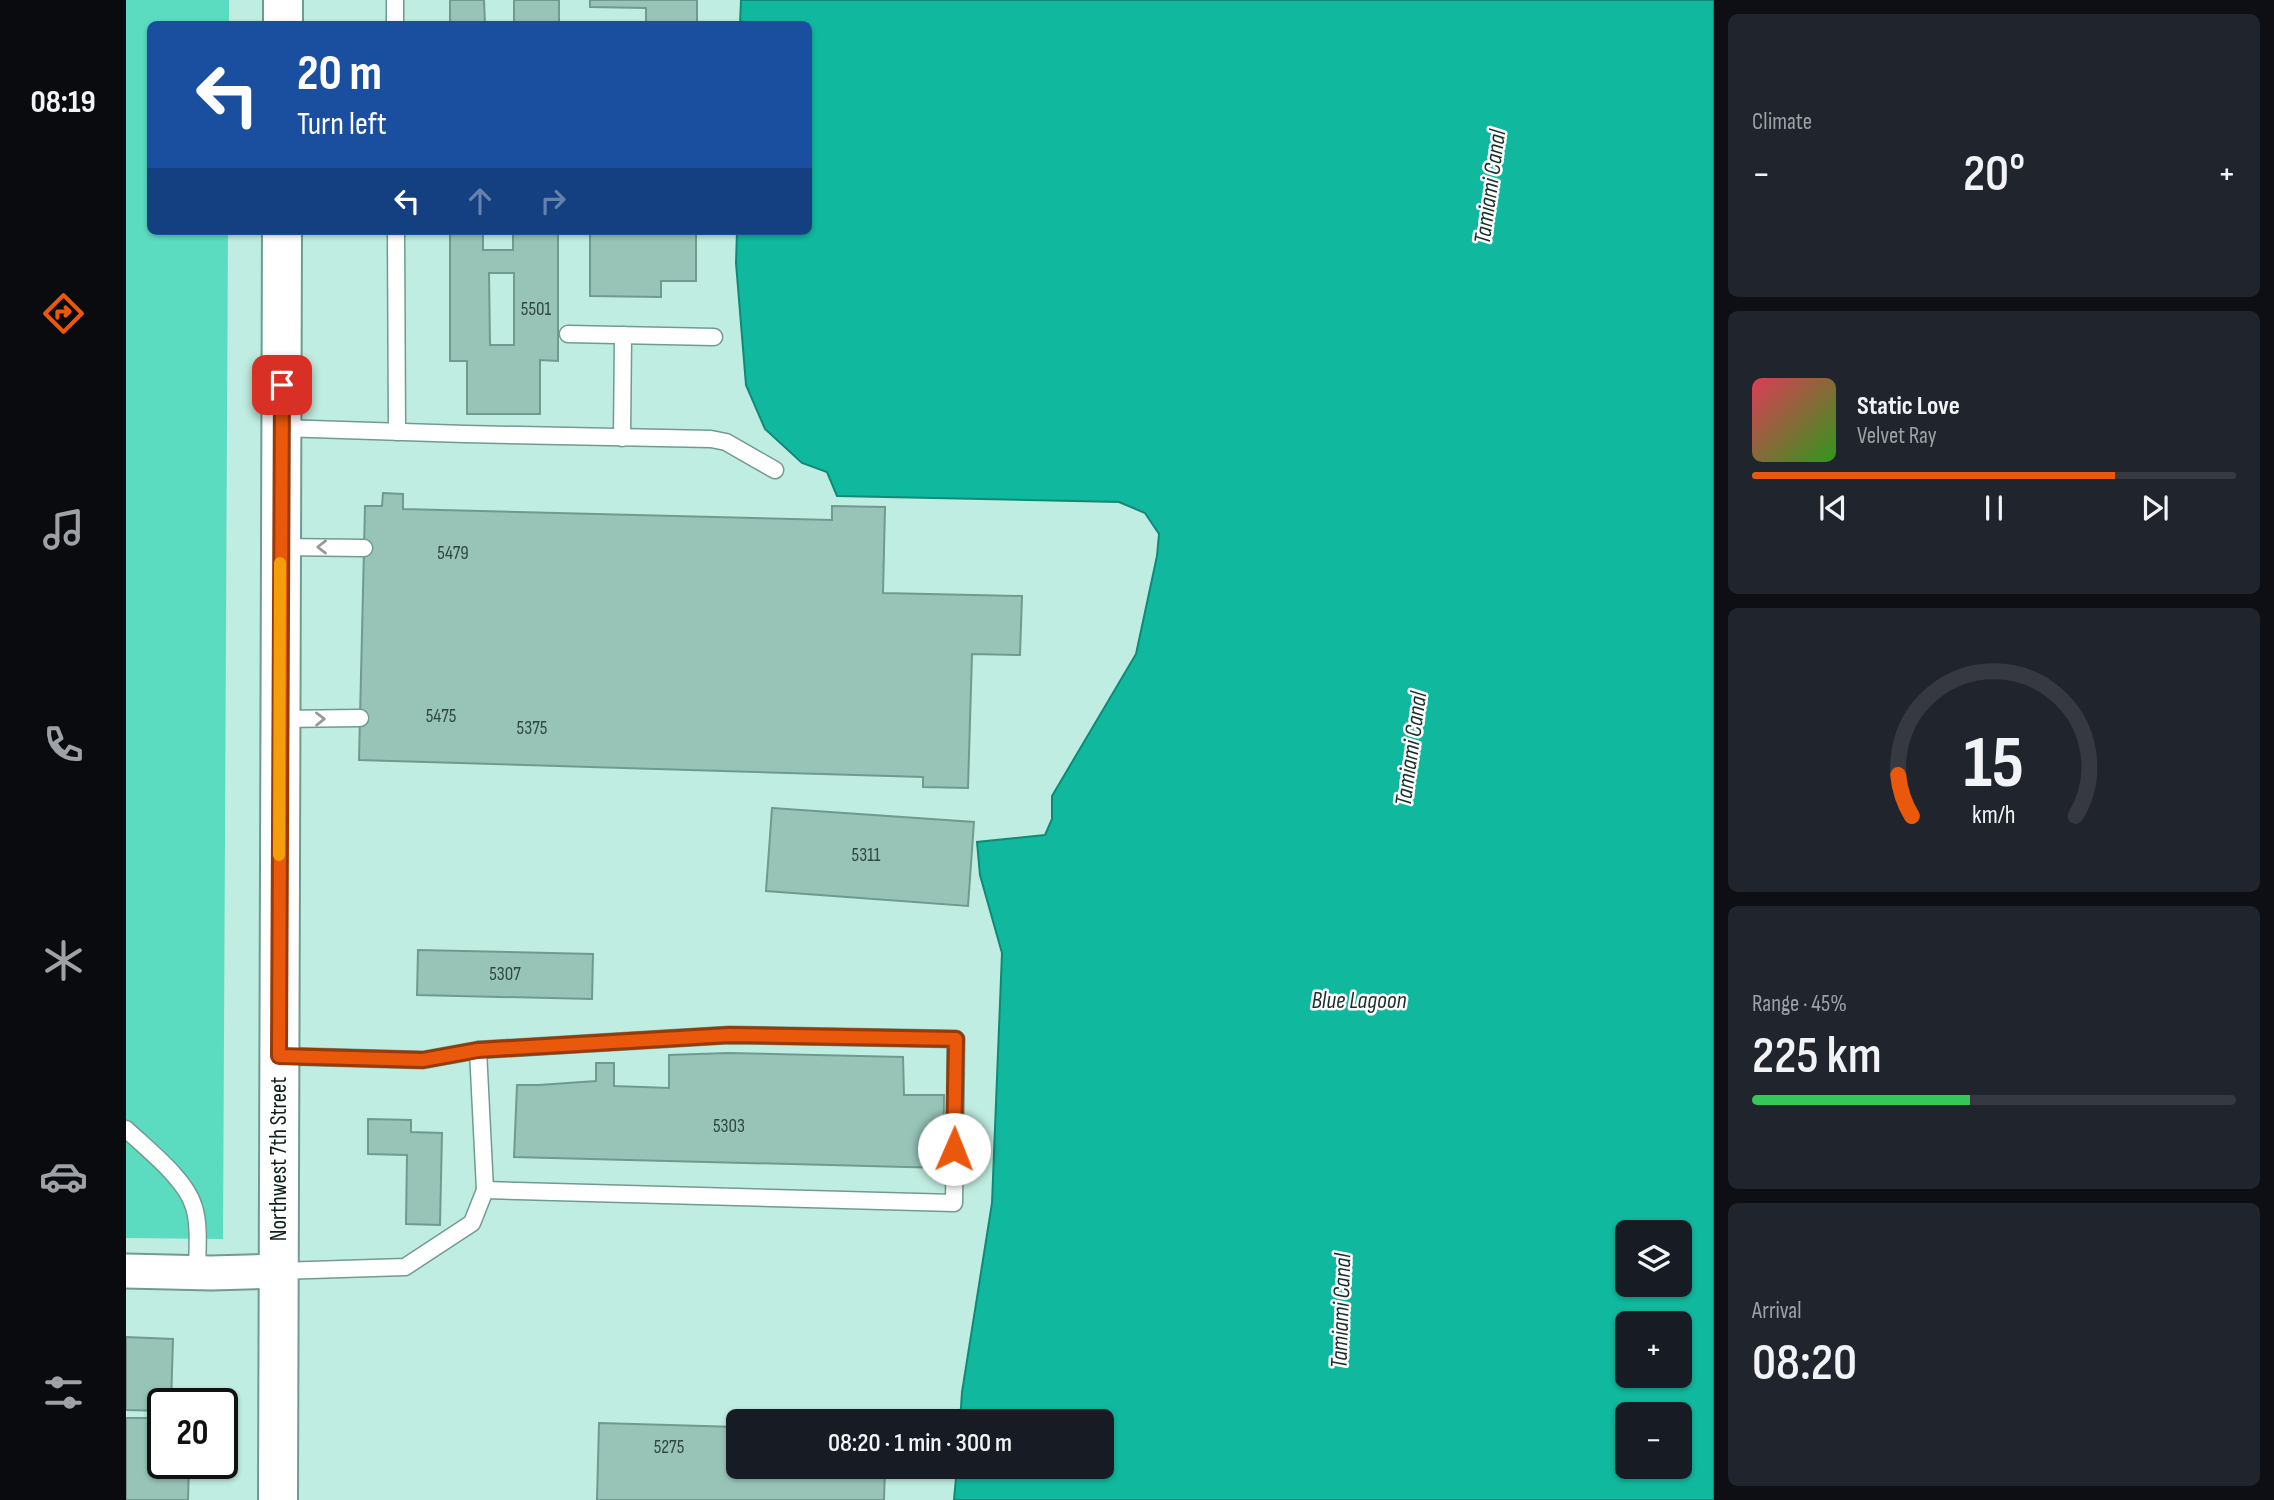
<!DOCTYPE html>
<meta charset="utf-8">
<style>
body{margin:0;font-family:"Sofia Sans Condensed",sans-serif;background:#20242c;color:#f1f3f6;height:100vh;display:flex;flex-direction:column;font-size:26px;white-space:nowrap}
*{box-sizing:border-box;margin:0}
p{font-size:23px;color:#9ea1a6}
.icon{flex:none;width:38px;height:38px;fill:none;stroke:currentColor;stroke-width:2;stroke-linecap:round;stroke-linejoin:round}
.map{position:relative;flex:1;overflow:hidden}
.drawer{display:flex;flex-direction:column;gap:14px;padding:14px;background:#0d0f14;width:560px}
.drawer>*{flex:none}
.top-card{position:absolute;left:21px;top:21px;width:665px;height:214px;border-radius:10px;box-shadow:0 2px 5px #0004;background:#1a4fa0;color:#fff;overflow:hidden}
.buttons{position:absolute;left:1489px;top:1220px;display:grid;gap:14px}
.buttons a{display:grid;place-items:center;width:77px;height:77px;border-radius:10px;background:#171b24;box-shadow:0 2px 5px #0004;font-size:35px}
.speed{position:absolute;left:21px;top:1388px;display:flex;gap:14px;font-size:35px;font-weight:700;text-align:center}
.speed>*{display:grid;place-content:center;width:91px;height:91px;border-radius:50%;background:#171b24;box-shadow:0 2px 5px #0004;line-height:1}
.speed .limit{border:4px solid #111;border-radius:10px;background:#fff;color:#111}
.pin{position:absolute;display:grid;place-items:center;width:60px;height:60px;color:#fff;margin:-30px;border-radius:14px;box-shadow:0 4px 10px #0006}
.me{position:absolute;width:77px;margin:-38px;rotate:1deg;stroke-linejoin:round;filter:drop-shadow(0 0 5px #0008)}
.turn{display:flex;align-items:center;gap:24px;height:147px;padding:0 35px;font-size:32px}
.turn .icon{width:91px;height:91px;stroke-width:2.5}
.turn b{display:block;font-size:49px;line-height:60px}
.lanes{display:flex;align-items:center;height:66px;padding:0 35px;background:#0003;justify-content:center;gap:35px;direction:ltr}
.lanes .off{opacity:.35}
.big{font-size:52px;font-weight:600;line-height:1.1}
.drawer .tile{flex:1;display:flex;flex-direction:column;justify-content:center;gap:10px;min-width:0;padding:0 24px;border-radius:10px;background:#20242c}
.drawer .dial{align-items:center;gap:0}
.dial svg{height:182px;overflow:visible;fill:none;stroke:#363941;stroke-width:7;stroke-linecap:round;text-anchor:middle}
.dial text{fill:#f1f3f6;stroke:none}
.song{display:flex;align-items:center;gap:21px}
.cover{width:84px;height:84px;border-radius:10px;background:linear-gradient(135deg,hsl(350 70% 55%),hsl(110 70% 35%))}
.played{height:7px;border-radius:4px;background:linear-gradient(90deg,#ea580c 75%,#363941 75%)}
.keys{display:flex;justify-content:space-around;direction:ltr}
.heat{display:flex;justify-content:space-between;align-items:center;font-size:38px;direction:ltr}
.charge{height:10px;border-radius:5px;background:linear-gradient(90deg,#34c759 45%,#363941 0)}
.trip{position:absolute;left:600px;top:1409px;width:388px;height:70px;border-radius:10px;background:#171b24;box-shadow:0 2px 5px #0004;font-weight:600;line-height:70px;text-align:center}
main{display:flex;flex:1;min-height:0}
.tab-bar{display:flex;flex-direction:column;width:126px;justify-content:space-around;align-items:center;background:#090b0e;color:#9ea1a6}
.tab-bar .icon{width:49px;height:49px}
.tab-bar .selected{color:#ea580c}
.tab-bar b{font-size:32px;color:#f1f3f6}
.map>svg:first-child{display:block}
.green{fill:#5bdcc1}
.water{fill:#10b89d;stroke:#0f8a76;stroke-width:2;fill-rule:evenodd}
.building{fill:#98c4b8;stroke:#709a8f;stroke-width:2;fill-rule:evenodd}
.lines{fill:none;stroke-linecap:round;stroke-linejoin:round}
.service-casing{stroke:#709b90;stroke-width:19}
.minor-casing{stroke:#709b90;stroke-width:37}
.secondary-casing{stroke:#709b90;stroke-width:42}
.service{stroke:#fff;stroke-width:16}
.minor{stroke:#fff;stroke-width:33}
.secondary{stroke:#fff;stroke-width:38}
.oneway{stroke:#939a98}
.route-casing{stroke:#983908;stroke-width:18}
.route{stroke:#ea580c;stroke-width:12}
.slow{stroke:#f59e0b;stroke-width:12}
.labels{text-anchor:middle;dominant-baseline:central;stroke-width:5;stroke-linejoin:round;paint-order:stroke}
.number-label{font-size:19px;fill:#304842}
.street-label{font-size:23px;fill:#0e1f1b;stroke:#fff}
.water-label{font-size:24px;font-style:italic;fill:#19302a;stroke:#fff}
</style>
<main>
<nav class="tab-bar">
<b>08:19</b>
<svg class="icon selected" aria-label="directions" viewBox="0 0 24 24"><path d="M12 3l9 9-9 9-9-9zM9 14v-3h6M13 9l2 2-2 2"/></svg>
<svg class="icon" aria-label="music" viewBox="0 0 24 24"><path d="M9 18V5l10-2v13"/><circle cx="6" cy="18" r="3"/><circle cx="16" cy="16" r="3"/></svg>
<svg class="icon" aria-label="phone" viewBox="0 0 24 24"><path d="M5 4h4l2 5-3 2q2 4 5 5l2-3 5 2v4C11 20 4 13 5 4z"/></svg>
<svg class="icon" aria-label="climate" viewBox="0 0 24 24"><path d="M12 3v18M4 7l16 10M4 17L20 7"/></svg>
<svg class="icon" aria-label="car" viewBox="0 0 24 24"><path d="M5 17H2v-5l4-1 3-4h7l3 4 3 1v5h-3M9 17h6M6 11h13"/><circle cx="7" cy="17" r="2"/><circle cx="17" cy="17" r="2"/></svg>
<svg class="icon" aria-label="filters" viewBox="0 0 24 24"><path d="M4 7h16M4 17h16"/><circle cx="9" cy="7" r="2"/><circle cx="15" cy="17" r="2"/></svg>
</nav>
<div class="map">
<svg width="1588" height="1500" viewBox="0 0 1588 1500">
<rect width="100%" height="100%" fill="#c0ede1"/>
<!-- green -->
<polygon class="green" points="0,0 103,0 103,24 24,24 24,231 102,231 97,1239 0,1238"/>
<!-- water -->
<path class="water" d="M615,0H1588V1500H828L831,1467L976,1466V1421H834L836,1392L866,1203L876,953L854,875L851,842L919,835L926,819V796L1010,654L1031,556L1033,534L1019,513L993,502L711,496L701,472L676,463L639,429L620,385L610,263L611,231H682V24H614ZM1502,1232H1554V1284H1502ZM1502,1323H1554V1376H1502ZM1502,1414H1554V1466H1502Z"/>
<!-- building -->
<g class="building">
<polygon points="324,0 358,0 359,24 324,24"/>
<rect x="388" y="0" width="45" height="24"/>
<polygon points="464,0 571,0 571,24 520,24 520,8 464,7"/>
<path d="M324,231H357V250H387V231H432V361L414,360V414H341V361H324ZM363,273H388V345H364Z"/>
<polygon points="520,231 570,231 570,281 535,281 535,297 464,296 464,234 520,234"/>
<polygon points="257,493 277,494 277,509 706,520 706,506 759,507 757,593 896,596 894,655 846,654 842,788 797,787 797,777 233,760 239,506 256,506"/>
<polygon points="646,808 848,822 842,906 640,891"/>
<polygon points="292,950 467,954 466,999 291,995"/>
<polygon points="602,1053 777,1057 778,1095 818,1095 817,1168 388,1157 391,1085 413,1085 470,1081 470,1063 488,1063 488,1086 543,1088 543,1055"/>
<polygon points="242,1119 285,1120 285,1132 316,1133 314,1225 280,1224 281,1155 242,1154"/>
<polygon points="0,1337 47,1339 45,1404 37,1404 37,1411 0,1410"/>
<polygon points="0,1418 37,1418 37,1463 63,1463 62,1500 0,1500"/>
<polygon points="473,1423 612,1427 612,1466 759,1466 758,1500 471,1500"/>
</g>
<g class="lines">
<!-- service casing -->
<g class="service-casing">
<g id="service">
<polyline points="269,0 269,24"/>
<polyline points="270,231 271,432"/>
<polyline points="442,334 588,337"/>
<polyline points="155,428 339,434 585,439 600,442 649,470"/>
<polyline points="496,438 497,335"/>
<polyline points="154,547 238,548"/>
<polyline points="154,719 234,718"/>
<polyline points="352,1050 359,1190"/>
<path d="M0,1129C21,1149 60,1179 68,1207C74,1227 71,1252 71,1273"/>
<polyline points="153,1271 279,1267 346,1223 359,1190 828,1203 830,1039 603,1035 352,1050 297,1060 153,1056"/>
</g>
</g>
<!-- minor casing -->
<g class="minor-casing">
<polyline id="minor" points="0,1271 85,1273 153,1271"/>
</g>
<!-- secondary casing -->
<g class="secondary-casing">
<g id="secondary">
<polyline points="157,24 157,0"/>
<polyline points="152,1500 156,231"/>
</g>
</g>
<!-- service -->
<use href="#service" class="service"/>
<!-- minor -->
<use href="#minor" class="minor"/>
<!-- secondary -->
<use href="#secondary" class="secondary"/>
</g>
<!-- one-way arrows -->
<defs><path id="oneway-chevron" d="M-2-3.5L2.5 0L-2 3.5" fill="none" stroke-width="1.6" stroke-linecap="round" stroke-linejoin="round" transform="scale(1.75)"/></defs>
<g class="oneway">
<use href="#oneway-chevron" transform="translate(196 547) rotate(-180)"/>
<use href="#oneway-chevron" transform="translate(194 719) rotate(-1)"/>
</g>
<g class="lines">
<!-- route casing -->
<g class="route-casing">
<polyline id="route" points="156,385 153,1056 297,1060 352,1050 603,1035 830,1039 828,1149"/>
</g>
<!-- route -->
<use href="#route" class="route"/>
<!-- slow -->
<polyline class="slow" points="153,855 154,563"/>
</g>
<g class="labels">
<!-- number labels -->
<g class="number-label">
<text x="410" y="309">5501</text>
<text x="327" y="553">5479</text>
<text x="315" y="716">5475</text>
<text x="406" y="728">5375</text>
<text x="740" y="855">5311</text>
<text x="379" y="974">5307</text>
<text x="603" y="1126">5303</text>
<text x="543" y="1447">5275</text>
</g>
<!-- street labels -->
<g class="street-label">
<text transform="translate(153 1159) rotate(-90)">Northwest 7th Street</text>
</g>
<!-- water labels -->
<g class="water-label">
<text transform="translate(1364 187) rotate(-82)">Tamiami Canal</text>
<text transform="translate(1285 749) rotate(-82)">Tamiami Canal</text>
<text x="1233" y="1000">Blue Lagoon</text>
<text transform="translate(1215 1311) rotate(-88)">Tamiami Canal</text>
</g>
</g>
</svg>
<div class="buttons">
<a><svg class="icon" aria-label="layers" viewBox="0 0 24 24"><path d="M12 4l9 5-9 5-9-5zM3 14l9 5 9-5"/></svg></a>
<a>+</a>
<a>−</a>
</div>
<div class="speed"><div class="limit">20</div></div>
<div class="pin" style="left:156px;top:385px;background:#d93025"><svg class="icon" aria-label="arrive" viewBox="0 0 24 24"><path d="M6 21V4h12l-3 4 3 4H6"/></svg></div>
<svg class="me" style="left:828px;top:1149px" viewBox="-20 -20 40 40"><circle r="19" fill="#fff"/><path d="M0-13L10 11 0 6-10 11z" fill="#ea580c"/></svg>
<div class="trip">08:20 · 1 min · 300 m</div>
<div class="top-card">
<div class="turn"><svg class="icon" aria-label="left" viewBox="0 0 24 24"><path d="M17 20v-9H6M10 6l-5 5 5 5"/></svg><div><b>20 m</b>Turn left</div></div>
<div class="lanes"><svg class="icon" aria-label="left" viewBox="0 0 24 24"><path d="M17 20v-9H6M10 6l-5 5 5 5"/></svg><svg class="icon off" aria-label="ahead" viewBox="0 0 24 24"><path d="M12 20V5M6 11l6-6 6 6"/></svg><svg class="icon off" aria-label="right" viewBox="0 0 24 24"><path d="M7 20v-9h11M14 6l5 5-5 5"/></svg></div>
</div>
</div>
<section class="drawer">
<div class="tile"><p>Climate</p>
<div class="heat"><a>−</a><b class="big">20°</b><a>+</a></div>
</div>
<div class="tile">
<div class="song"><i class="cover"></i><div><b>Static Love</b><p>Velvet Ray</p></div></div>
<div class="played"></div>
<div class="keys"><svg class="icon" aria-label="previous" viewBox="0 0 24 24"><path d="M18 5L8 12l10 7zM5 5v14"/></svg><svg class="icon" aria-label="pause" viewBox="0 0 24 24"><path d="M8 5v14M16 5v14"/></svg><svg class="icon" aria-label="next" viewBox="0 0 24 24"><path d="M6 5l10 7-10 7zM19 5v14"/></svg></div>
</div>
<div class="tile dial"><svg viewBox="0 0 100 80">
<path d="M14 69A42 42 0 1 1 86 69"/>
<path d="M14 69A42 42 0 0 1 8 51" stroke="#ea580c"/>
<text x="50" y="56" font-size="32" font-weight="700">15</text>
<text x="50" y="72" font-size="11">km/h</text>
</svg></div>
<div class="tile"><p>Range · 45%</p><b class="big">225 km</b><div class="charge"></div></div>
<div class="tile"><p>Arrival</p><b class="big">08:20</b></div>
</section>
</main>
